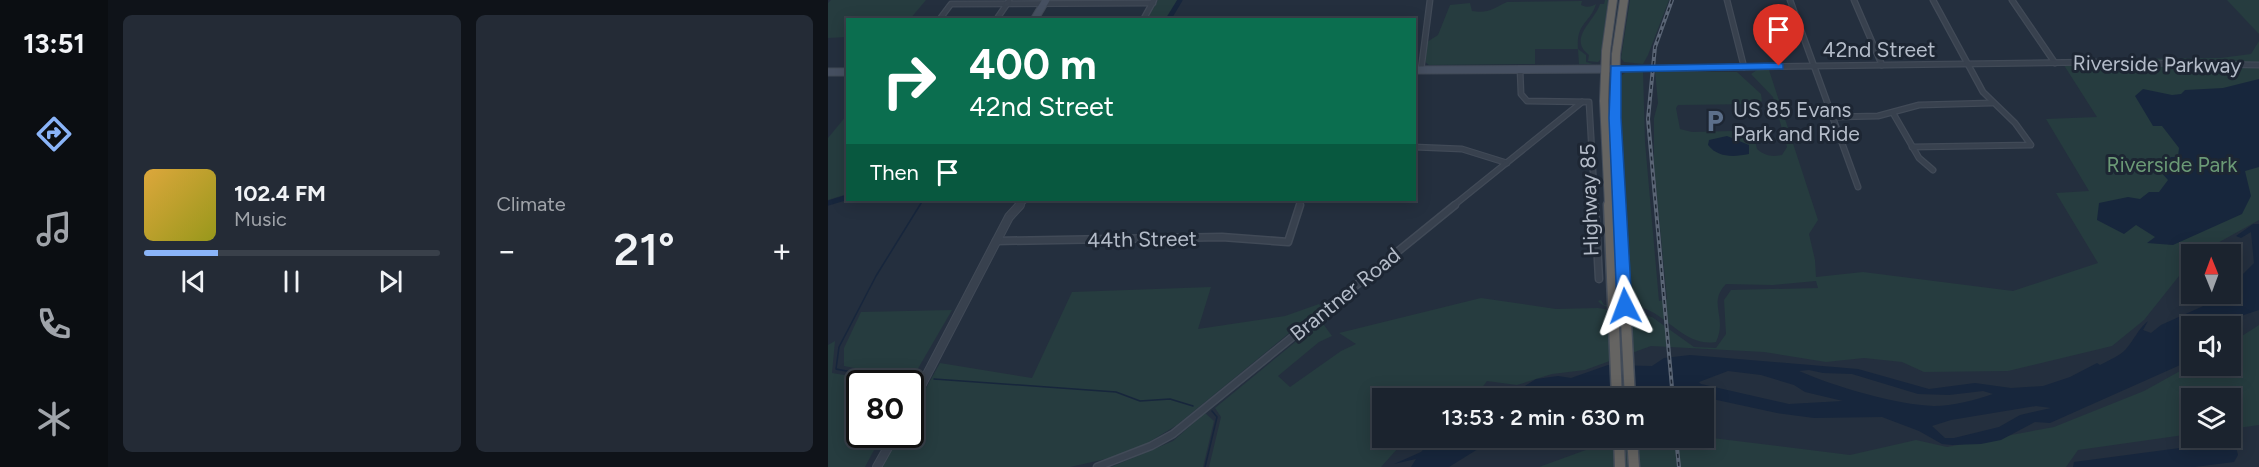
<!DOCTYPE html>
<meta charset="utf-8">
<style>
body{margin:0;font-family:Figtree,sans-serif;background:#242b36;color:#f1f3f6;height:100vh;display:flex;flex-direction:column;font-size:22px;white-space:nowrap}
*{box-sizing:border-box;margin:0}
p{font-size:20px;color:#a0a4aa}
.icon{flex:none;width:33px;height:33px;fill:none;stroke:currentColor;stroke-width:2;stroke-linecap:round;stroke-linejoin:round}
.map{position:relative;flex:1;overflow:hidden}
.details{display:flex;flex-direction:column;gap:15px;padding:15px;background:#0f1319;width:720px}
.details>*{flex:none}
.banner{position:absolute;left:18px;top:18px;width:570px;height:183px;border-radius:0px;box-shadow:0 3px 15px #0003,0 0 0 2px #39404a;background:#0b6e4f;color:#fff;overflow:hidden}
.needle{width:39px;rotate:359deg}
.tools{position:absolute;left:1353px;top:244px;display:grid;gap:12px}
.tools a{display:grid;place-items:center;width:60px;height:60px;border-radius:0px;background:#1b232e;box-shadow:0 3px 15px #0003,0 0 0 2px #39404a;font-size:30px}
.speed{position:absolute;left:18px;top:370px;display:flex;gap:12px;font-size:30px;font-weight:700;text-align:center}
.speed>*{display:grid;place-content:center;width:78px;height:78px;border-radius:50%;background:#1b232e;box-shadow:0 3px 15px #0003,0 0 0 2px #39404a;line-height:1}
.speed .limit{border:3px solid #111;border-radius:9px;background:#fff;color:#111}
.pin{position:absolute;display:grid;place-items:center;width:51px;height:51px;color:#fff;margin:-62px -26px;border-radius:50% 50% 50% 0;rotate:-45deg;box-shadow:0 0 6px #0007}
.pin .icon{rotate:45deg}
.me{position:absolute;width:66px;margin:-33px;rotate:357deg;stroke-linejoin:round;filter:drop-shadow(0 0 4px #0008)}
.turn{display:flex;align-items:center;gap:21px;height:126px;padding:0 24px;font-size:27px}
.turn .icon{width:78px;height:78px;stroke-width:2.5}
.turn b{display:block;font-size:42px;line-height:51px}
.then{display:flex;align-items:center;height:57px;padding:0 24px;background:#0003;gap:12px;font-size:22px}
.big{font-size:45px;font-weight:600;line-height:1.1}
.details .widget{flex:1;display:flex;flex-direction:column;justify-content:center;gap:9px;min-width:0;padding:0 21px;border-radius:9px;background:#242b36}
.song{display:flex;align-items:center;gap:18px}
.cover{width:72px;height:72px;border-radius:9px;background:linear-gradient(135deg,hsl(40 70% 55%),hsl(60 70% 35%))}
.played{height:6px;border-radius:3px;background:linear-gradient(90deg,#8ab4f8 25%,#39404a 25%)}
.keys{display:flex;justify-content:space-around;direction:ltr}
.heat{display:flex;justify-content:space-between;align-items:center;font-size:33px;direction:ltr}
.details .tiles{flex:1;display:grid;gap:15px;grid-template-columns:repeat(2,1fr)}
.trip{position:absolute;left:544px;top:388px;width:342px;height:60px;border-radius:0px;background:#1b232e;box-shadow:0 3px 15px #0003,0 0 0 2px #39404a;font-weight:600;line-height:60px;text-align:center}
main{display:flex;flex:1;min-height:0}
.menu{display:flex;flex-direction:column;width:108px;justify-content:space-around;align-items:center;background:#0b0e12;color:#a0a4aa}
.menu .icon{width:42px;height:42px}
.menu .on{color:#8ab4f8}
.menu b{font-size:27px;color:#f1f3f6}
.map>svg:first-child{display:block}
.green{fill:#263c3f}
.water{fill:#17263c;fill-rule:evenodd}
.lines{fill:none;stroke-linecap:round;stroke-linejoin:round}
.stream{stroke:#17263c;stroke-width:1.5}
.canal{stroke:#17263c;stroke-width:5}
.minor-far1-casing{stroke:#414a57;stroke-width:7}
.minor-casing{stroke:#414a57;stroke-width:9}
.tertiary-far1-casing{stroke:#414a57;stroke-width:8}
.tertiary-casing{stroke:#414a57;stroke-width:10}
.secondary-casing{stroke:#414a57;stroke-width:9}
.trunk-far1-casing{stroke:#434c59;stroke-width:10}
.trunk-casing{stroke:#434c59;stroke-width:13}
.minor-far1{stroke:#38414e;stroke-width:4.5}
.minor{stroke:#38414e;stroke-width:6}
.tertiary-far1{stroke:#38414e;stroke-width:6}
.tertiary{stroke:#38414e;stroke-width:8}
.secondary{stroke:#465061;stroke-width:7}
.trunk-far1{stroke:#656462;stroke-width:8}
.trunk{stroke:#656462;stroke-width:10}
.rail-casing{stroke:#5a6575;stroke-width:4}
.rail{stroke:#1d2633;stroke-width:1.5;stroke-dasharray:4;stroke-linecap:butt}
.route{fill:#1a73e8;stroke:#114b97;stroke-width:1.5}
.labels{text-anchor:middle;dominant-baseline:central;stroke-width:6;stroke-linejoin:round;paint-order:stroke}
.street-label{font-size:21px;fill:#b4bcc9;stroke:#1d2633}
.poi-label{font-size:21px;fill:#b4bcc9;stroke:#1d2633;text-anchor:start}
.park-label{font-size:21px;fill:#6b9a76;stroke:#1d2633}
</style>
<main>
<nav class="menu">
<b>13:51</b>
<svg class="icon on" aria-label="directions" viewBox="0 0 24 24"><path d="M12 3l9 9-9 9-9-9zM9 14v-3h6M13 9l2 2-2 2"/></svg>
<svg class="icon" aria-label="music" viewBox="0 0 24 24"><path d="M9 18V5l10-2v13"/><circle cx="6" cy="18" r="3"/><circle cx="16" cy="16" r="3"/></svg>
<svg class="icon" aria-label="phone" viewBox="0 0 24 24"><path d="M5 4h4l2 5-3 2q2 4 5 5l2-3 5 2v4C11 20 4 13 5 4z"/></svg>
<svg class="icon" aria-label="climate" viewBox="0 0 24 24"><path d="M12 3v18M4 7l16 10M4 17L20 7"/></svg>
</nav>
<section class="details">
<div class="tiles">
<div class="widget">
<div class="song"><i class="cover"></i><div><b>102.4 FM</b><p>Music</p></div></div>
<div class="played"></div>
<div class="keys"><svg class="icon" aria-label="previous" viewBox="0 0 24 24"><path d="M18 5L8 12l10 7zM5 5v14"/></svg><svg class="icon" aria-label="pause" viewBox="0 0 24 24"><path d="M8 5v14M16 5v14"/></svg><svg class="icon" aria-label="next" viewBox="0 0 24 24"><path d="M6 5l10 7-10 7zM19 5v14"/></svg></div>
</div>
<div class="widget"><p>Climate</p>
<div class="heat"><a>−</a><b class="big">21°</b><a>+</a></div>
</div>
</div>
</section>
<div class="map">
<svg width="1431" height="467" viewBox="0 0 1431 467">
<rect width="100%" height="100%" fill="#242f3e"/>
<!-- green -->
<g class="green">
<polygon points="3,0 98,0 82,19 20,20 19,37 0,38 0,3"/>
<polygon points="330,0 350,0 337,19 319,19"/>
<path d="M777,0H780L772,60L770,62L760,61L761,55C739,38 767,21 772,4H776Z"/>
<polygon points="802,0 841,0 820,55 815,64 796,62 793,58"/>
<polygon points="1399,0 1431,0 1431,34"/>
<path d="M754,1L753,5C759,8 763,7 768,4C762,24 748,22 750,49L758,55V62L765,64H751L750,49H707V64L601,65L597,62L599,42L610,35L622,5L642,3L644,11C660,14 666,8 679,2Z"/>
<path d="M1431,41V220L1368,255H1364L1363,261L1316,320L1284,346L1180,371L1096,372L1074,362L1036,358L998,362L936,352L823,346L757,370L724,374L689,385L659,381L653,389V399H555V438H579L553,467H381L393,417L387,408L493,321L504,336L491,342L450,376L462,387L513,351L528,344L511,333L653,298L728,309L770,308L815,315L824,317L866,347L888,348L898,334L896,300L903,290L990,288L988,281L945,285L898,284C879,304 900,316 888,342C860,347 842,319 818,309C803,303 782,315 770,301L773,300L776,305H803L793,135L792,82L794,75L800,71H815L817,142L831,301L839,299L826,166V118L830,103L827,71L909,72L933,94L934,101L930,104L850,105L848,108L852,129L864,132L904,131L906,136H926L929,149C937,156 944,157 954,155L959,147L945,97L923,74L929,70H941L990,220L981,234L987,260L988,277L1035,272L1185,291L1270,263L1228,193L1261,191L1218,119L1269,117L1232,59L1392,58L1423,54Z"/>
<polygon points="19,115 19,194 0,200 0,138"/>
<polygon points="383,287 370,329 457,316 491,304 493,307 349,425 318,444 282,458 242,467 55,467 56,461 71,435 82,435 83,415 112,363 204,378 244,292"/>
<polygon points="124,310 81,384 32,384 32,435 54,435 37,467 0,467 0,345 7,341 4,373 34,378 42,371 16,366 16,348 33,312"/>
<polygon points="1431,325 1431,425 1403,429 1402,399 1364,399 1363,434 1250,450 1238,467 711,467 777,443 862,438 876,437 1022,455 1088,440 1119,447 1226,427 1316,391 1363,365 1402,366 1403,343"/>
<polygon points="377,413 386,421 375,467 283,467 345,441"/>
</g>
<!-- water -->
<g class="water">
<polygon points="1431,79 1431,167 1417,171 1423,196 1414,214 1345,245 1319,243 1327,237 1308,225 1296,234 1269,220 1271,203 1300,197 1312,199 1321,192 1331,192 1340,180 1329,168 1343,157 1350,157 1351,148 1334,126 1325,126 1307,96 1315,89 1344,95 1353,94 1357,90 1395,88"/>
<path d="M899,136L921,145V154C906,157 890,158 880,145L881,140Z"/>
<path d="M1425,224H1431V310L1413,316L1401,327H1364L1363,358L1350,366L1222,423L1207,422L1173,440L1153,444L1124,445L1114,444L1091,431L1054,417L986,418L949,413L861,394L819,391L782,399H734C744,398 753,392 762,392C769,391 775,392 782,390L779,387C759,389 735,383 717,394L731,393L726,397L731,399H676L708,379L730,376L743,378L780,365L824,366L836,358L862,355L1030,369L1101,389L1147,383L1183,388L1215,386L1242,377L1269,363L1272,365C1281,360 1292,356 1298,349C1306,340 1310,329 1320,321L1315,330L1323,333L1333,325L1402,294L1414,275L1426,263L1423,232L1413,238L1408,236ZM981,370L995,373L1024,374L1090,394L1121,395L1155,391L1165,394C1147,400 1125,406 1106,406C1069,405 1005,386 971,371ZM900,371L933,375L966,385L977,392L1015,401L961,404L873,384L871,382ZM1208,406L1223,408L1192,415L1171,427L1126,438H1117L1104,426L1123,420Z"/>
<polygon points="606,438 646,438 650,445 662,438 674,438 650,449 621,467 583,467 588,459 566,464 593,452"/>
<polygon points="1397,442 1408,447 1410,455 1406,462 1366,467 1245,467 1246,462"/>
</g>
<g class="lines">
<!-- stream -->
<g class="stream">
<polyline points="34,374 8,369 11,347 48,276 95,200"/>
<polyline points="106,379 288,392 312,401 342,399 365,406"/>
<polyline points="377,467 389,417 384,411"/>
</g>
<!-- canal -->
<g class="canal">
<polyline points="340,20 352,0"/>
<polyline points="0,203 20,197"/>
</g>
<!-- minor-far1 casing -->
<g class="minor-far1-casing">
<g id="minor-far1">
<polyline points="899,0 916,67"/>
<polyline points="962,0 1030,187"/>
<polyline points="1026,0 1054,65"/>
<polyline points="1184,0 1227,63"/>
<polyline points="111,20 123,4 325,3"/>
<polyline points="168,20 181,1"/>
<polyline points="315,20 326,0"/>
<polyline points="692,69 693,94 699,101 761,102 767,206"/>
<polyline points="787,69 1267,62 1431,65"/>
<polyline points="593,70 602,0"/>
<polyline points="1065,113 1091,158 1105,170"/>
<polyline points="1005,117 1050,116 1091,105 1164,103"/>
<polyline points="586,147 634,149 679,163"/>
<polyline points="1084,147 1203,145 1187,123 1155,92 1105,0"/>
<polyline points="471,206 473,200"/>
<polyline points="625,206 754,102"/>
</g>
</g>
<!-- minor casing -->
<g class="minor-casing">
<g id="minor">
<polyline points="767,205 771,279"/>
<polyline points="168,241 394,237 460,242 472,205"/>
<polyline points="269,467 323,446 345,434 627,205"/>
</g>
</g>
<!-- tertiary-far1 casing -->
<g class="tertiary-far1-casing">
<polyline id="tertiary-far1" points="190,206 196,200"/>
</g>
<!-- tertiary casing -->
<g class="tertiary-casing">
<g id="tertiary">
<polyline points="82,407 181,217 192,205"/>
<polyline points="49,467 67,435"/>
</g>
</g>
<!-- secondary casing -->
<g class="secondary-casing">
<g id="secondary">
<polyline points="206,20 218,0"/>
<polyline points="586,70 787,69"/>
<polyline points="0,72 20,72"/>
</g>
</g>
<!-- trunk-far1 casing -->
<g class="trunk-far1-casing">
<g id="trunk-far1">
<polyline points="781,206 776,101 778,51 785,0"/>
<polyline points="792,206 787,101 788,54 796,0"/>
</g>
</g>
<!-- trunk casing -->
<g class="trunk-casing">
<g id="trunk">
<polyline points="781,205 789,399"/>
<polyline points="792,205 802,399"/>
<polyline points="791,438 792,467"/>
<polyline points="804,438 806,467"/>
</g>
</g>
<!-- minor-far1 -->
<use href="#minor-far1" class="minor-far1"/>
<!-- minor -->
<use href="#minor" class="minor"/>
<!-- tertiary-far1 -->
<use href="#tertiary-far1" class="tertiary-far1"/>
<!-- tertiary -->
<use href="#tertiary" class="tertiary"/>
<!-- secondary -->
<use href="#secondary" class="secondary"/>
<!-- trunk-far1 -->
<use href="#trunk-far1" class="trunk-far1"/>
<!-- trunk -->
<use href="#trunk" class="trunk"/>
<!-- rail casing -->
<g class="rail-casing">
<g id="rail">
<polyline points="844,0 827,47 820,119 845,399"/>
<polyline points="848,438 851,467"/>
</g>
</g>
<!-- rail -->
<use href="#rail" class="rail"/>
</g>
<!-- route -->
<polygon class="route" points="951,63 955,64 955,69 793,72 793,118 804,306 802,310 797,312 791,310 789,306 781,118 783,66"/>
<!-- icons -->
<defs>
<g id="parking-bare" transform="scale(1.8)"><path d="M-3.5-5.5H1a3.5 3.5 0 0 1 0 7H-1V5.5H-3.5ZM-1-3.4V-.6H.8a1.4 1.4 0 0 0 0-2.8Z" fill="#5c6f8a" stroke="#1d2633" stroke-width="2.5" paint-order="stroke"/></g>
</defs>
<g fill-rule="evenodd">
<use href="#parking-bare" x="887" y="121"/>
</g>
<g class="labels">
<!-- street labels -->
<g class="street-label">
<text x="1051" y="49">42nd Street</text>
<text transform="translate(1329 64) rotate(1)">Riverside Parkway</text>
<text transform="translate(761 200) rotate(-92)">Highway 85</text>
<text transform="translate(314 239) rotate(-1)">44th Street</text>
<text transform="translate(517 294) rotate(-39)">Brantner Road</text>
</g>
<!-- poi labels -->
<g class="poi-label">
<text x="905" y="109">US 85 Evans<tspan x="905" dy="24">Park and Ride</tspan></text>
</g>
<!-- park labels -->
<g class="park-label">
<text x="1344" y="164">Riverside Park</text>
</g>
</g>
</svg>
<div class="tools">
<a><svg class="needle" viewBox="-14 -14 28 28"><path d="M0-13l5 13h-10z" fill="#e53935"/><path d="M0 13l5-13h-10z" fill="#a0a4aa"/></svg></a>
<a><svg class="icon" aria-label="sound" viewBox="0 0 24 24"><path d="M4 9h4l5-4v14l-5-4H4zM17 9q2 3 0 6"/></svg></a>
<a><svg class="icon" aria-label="layers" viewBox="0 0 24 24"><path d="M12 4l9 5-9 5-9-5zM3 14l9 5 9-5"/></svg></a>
</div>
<div class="speed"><div class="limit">80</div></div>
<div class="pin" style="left:951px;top:66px;background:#d93025"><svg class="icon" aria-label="arrive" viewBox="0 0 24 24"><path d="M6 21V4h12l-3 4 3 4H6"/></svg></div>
<svg class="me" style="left:797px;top:306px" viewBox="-20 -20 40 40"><path d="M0-17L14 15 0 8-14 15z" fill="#1a73e8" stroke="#fff" stroke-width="4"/></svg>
<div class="trip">13:53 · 2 min · 630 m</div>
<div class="banner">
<div class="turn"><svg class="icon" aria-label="right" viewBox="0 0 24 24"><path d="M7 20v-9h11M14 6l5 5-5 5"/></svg><div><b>400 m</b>42nd Street</div></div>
<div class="then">Then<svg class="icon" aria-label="arrive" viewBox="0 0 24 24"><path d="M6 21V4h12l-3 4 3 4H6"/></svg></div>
</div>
</div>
</main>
